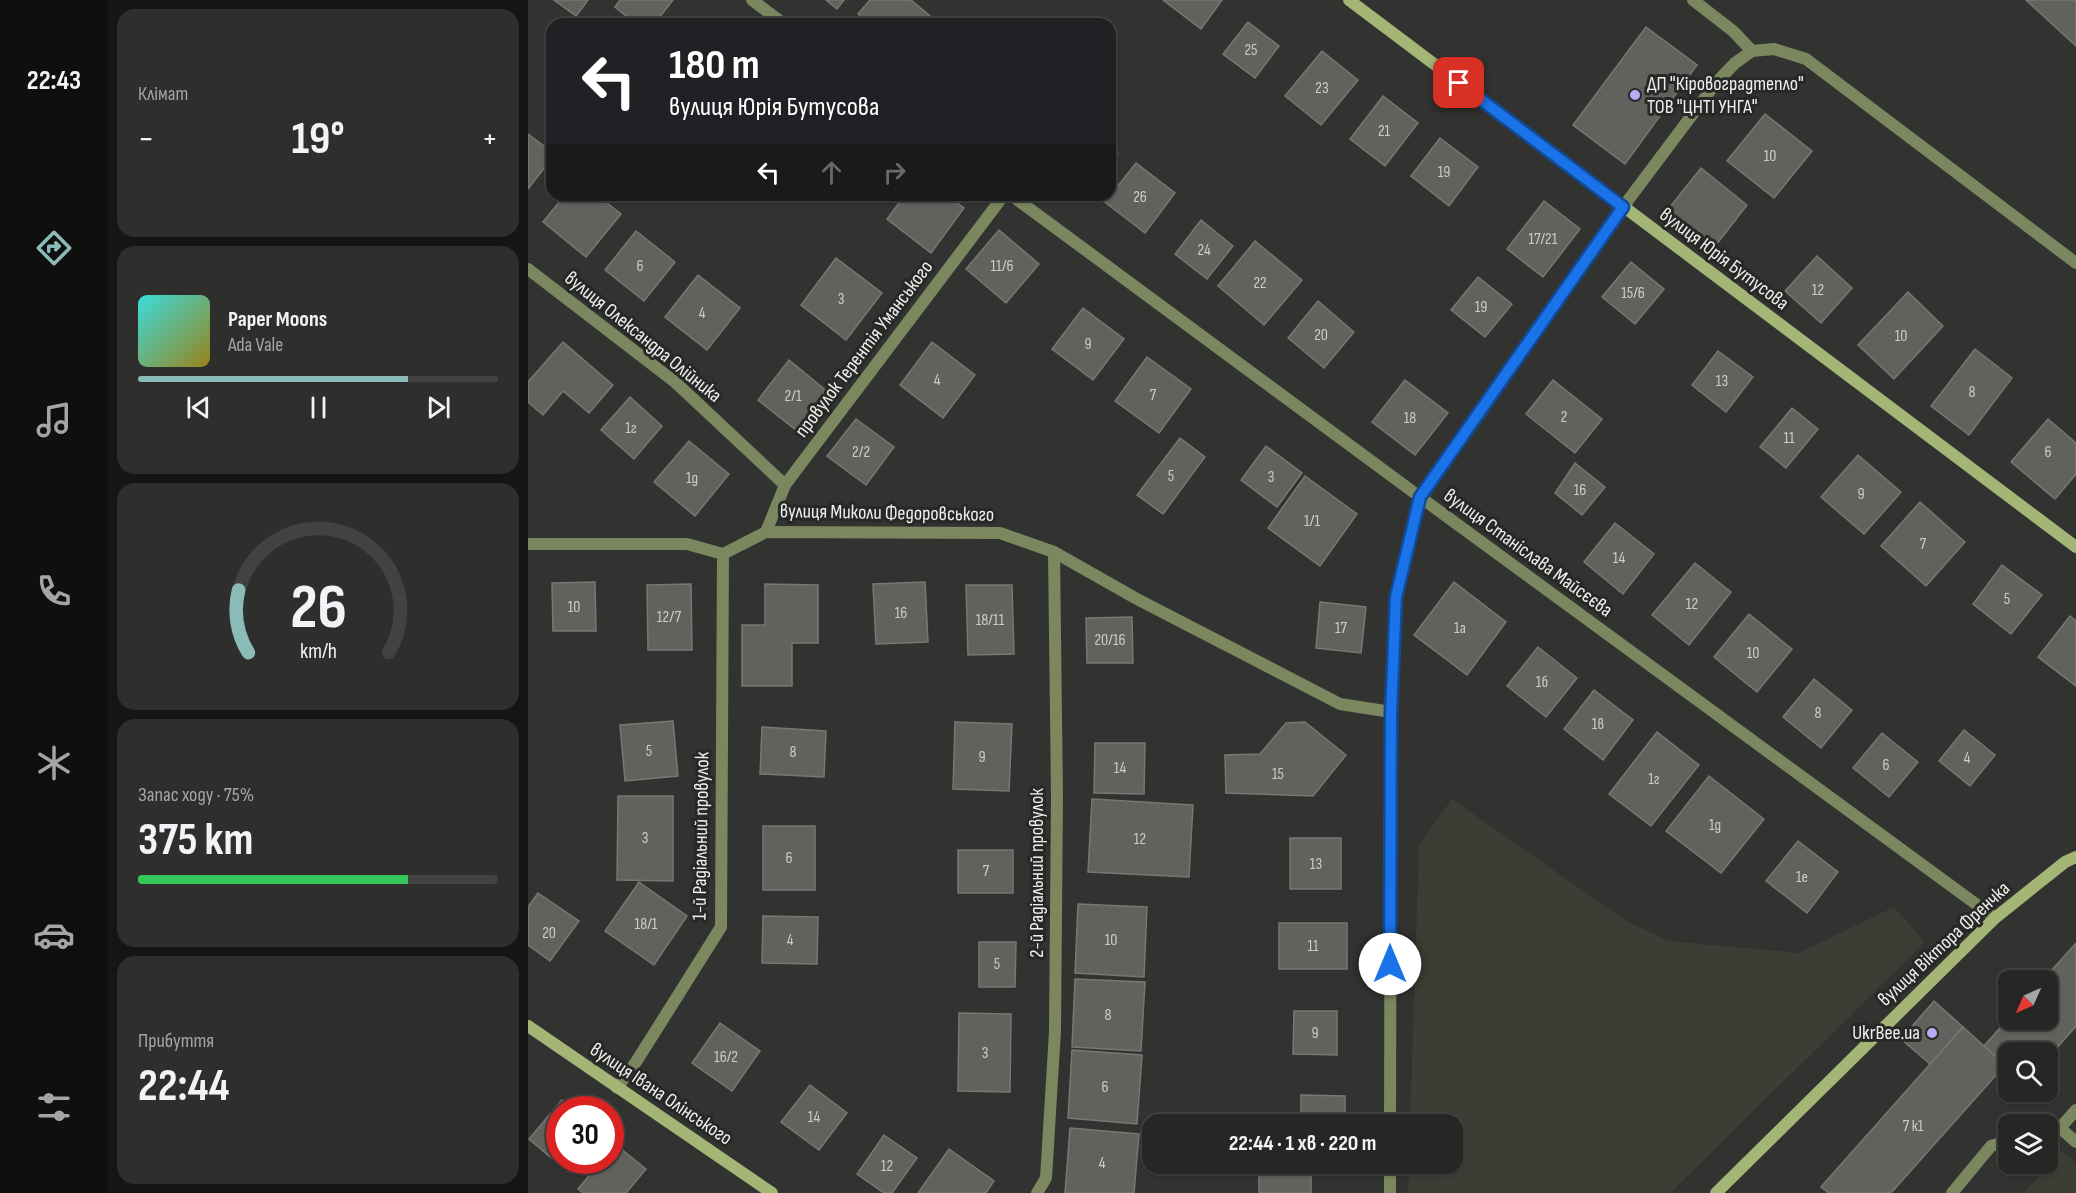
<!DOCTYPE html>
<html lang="uk">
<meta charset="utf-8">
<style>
body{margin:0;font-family:"Sofia Sans Condensed",sans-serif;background:#2e2e2c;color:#f1f3f6;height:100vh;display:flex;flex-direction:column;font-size:22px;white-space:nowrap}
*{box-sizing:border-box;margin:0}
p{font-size:20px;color:#a4a5a6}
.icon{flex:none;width:33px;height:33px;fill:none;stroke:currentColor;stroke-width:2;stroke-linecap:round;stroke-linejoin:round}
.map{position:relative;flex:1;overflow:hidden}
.sheet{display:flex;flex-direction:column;gap:9px;padding:9px;background:#151514;width:420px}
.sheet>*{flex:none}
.hud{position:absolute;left:18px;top:18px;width:570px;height:183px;border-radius:18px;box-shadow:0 2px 4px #0004,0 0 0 2px #424341;background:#202124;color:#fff;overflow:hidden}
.needle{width:39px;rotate:225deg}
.tools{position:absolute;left:1470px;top:970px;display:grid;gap:12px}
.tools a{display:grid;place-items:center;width:60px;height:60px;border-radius:12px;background:#262624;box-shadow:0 2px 4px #0004,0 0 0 2px #424341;font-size:30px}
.speed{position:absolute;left:18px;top:1096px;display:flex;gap:12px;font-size:30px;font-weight:700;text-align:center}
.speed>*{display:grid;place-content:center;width:78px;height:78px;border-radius:50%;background:#262624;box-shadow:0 2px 4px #0004,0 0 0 2px #424341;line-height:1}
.speed .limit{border:9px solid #d22;background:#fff;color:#111}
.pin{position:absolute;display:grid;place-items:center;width:51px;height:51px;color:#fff;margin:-26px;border-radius:12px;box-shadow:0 3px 9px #0006}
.me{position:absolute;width:66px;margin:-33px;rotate:0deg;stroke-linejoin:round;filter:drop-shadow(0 0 4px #0008)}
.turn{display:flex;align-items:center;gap:21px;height:126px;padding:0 24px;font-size:27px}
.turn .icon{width:78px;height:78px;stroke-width:2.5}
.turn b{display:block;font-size:42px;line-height:51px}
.lanes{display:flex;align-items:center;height:57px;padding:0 24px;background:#0003;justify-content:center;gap:30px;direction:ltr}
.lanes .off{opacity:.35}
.big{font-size:45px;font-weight:700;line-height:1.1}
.sheet .tile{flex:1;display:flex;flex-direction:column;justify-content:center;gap:9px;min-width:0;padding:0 21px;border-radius:18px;background:#2e2e2c}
.sheet .dial{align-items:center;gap:0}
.dial svg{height:156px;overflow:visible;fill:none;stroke:#424341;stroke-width:7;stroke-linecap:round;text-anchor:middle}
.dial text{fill:#f1f3f6;stroke:none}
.song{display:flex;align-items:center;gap:18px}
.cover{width:72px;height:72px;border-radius:9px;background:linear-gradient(135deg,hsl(180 70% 55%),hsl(50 70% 35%))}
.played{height:6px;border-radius:3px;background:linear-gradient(90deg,#8bbbb9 75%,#424341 75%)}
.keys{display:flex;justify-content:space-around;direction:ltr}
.heat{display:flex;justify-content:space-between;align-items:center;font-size:33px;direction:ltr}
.charge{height:9px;border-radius:4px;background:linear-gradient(90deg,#34c759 75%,#424341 0)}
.trip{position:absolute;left:614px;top:1114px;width:321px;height:60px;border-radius:18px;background:#262624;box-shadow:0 2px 4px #0004,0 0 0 2px #424341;font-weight:700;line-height:60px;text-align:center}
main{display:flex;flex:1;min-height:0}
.tabs{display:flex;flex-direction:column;width:108px;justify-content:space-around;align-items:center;background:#0f0f0e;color:#a4a5a6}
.tabs .icon{width:42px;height:42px}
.tabs .active{color:#8bbbb9}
.tabs b{font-size:27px;color:#f1f3f6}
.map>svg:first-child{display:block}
.built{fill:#3b3e35}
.building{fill:#61625e;stroke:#777874;stroke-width:1.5}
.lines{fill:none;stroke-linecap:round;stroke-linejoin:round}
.lane{stroke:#7b875f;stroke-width:12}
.street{stroke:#7b875f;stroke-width:12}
.secondary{stroke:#a3b676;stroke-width:12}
.route-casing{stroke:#114b97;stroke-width:15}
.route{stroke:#1a73e8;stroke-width:10}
.poi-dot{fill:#bcaaf6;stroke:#282926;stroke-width:2}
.labels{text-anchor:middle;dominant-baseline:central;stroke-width:6;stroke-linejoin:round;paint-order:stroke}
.number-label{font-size:16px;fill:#ccccc9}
.poi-label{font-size:20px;fill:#efefed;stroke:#282926;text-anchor:start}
.street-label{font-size:20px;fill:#efefed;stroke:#282926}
</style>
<main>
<nav class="tabs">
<b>22:43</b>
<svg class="icon active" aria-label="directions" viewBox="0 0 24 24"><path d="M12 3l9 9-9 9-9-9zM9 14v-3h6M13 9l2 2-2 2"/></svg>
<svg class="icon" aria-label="music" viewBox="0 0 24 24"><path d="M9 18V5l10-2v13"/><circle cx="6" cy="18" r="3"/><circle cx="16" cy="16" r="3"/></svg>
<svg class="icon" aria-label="phone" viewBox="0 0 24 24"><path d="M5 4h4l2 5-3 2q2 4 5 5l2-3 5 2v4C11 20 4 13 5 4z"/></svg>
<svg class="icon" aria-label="climate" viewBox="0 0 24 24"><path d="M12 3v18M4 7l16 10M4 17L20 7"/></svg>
<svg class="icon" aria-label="car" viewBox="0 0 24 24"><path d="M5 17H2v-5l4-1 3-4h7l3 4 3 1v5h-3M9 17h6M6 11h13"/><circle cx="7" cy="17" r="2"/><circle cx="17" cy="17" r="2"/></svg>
<svg class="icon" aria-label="filters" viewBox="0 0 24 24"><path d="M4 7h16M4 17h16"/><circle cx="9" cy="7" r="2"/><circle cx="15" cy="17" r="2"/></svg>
</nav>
<section class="sheet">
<div class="tile"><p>Клімат</p>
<div class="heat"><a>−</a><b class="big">19°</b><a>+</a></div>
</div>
<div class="tile">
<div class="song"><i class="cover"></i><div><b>Paper Moons</b><p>Ada Vale</p></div></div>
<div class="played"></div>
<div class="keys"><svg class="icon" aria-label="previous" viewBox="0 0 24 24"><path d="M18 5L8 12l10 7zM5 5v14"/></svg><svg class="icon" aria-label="pause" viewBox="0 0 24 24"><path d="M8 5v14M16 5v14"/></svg><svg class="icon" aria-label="next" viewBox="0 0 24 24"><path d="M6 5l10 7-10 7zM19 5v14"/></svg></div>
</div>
<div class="tile dial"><svg viewBox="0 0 100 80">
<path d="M14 69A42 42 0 1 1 86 69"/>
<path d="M14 69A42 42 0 0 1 9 37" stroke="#8bbbb9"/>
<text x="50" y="56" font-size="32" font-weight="700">26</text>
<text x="50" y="72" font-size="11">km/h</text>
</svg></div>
<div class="tile"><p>Запас ходу · 75%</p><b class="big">375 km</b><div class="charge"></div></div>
<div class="tile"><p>Прибуття</p><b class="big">22:44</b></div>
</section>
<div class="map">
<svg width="1548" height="1193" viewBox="0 0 1548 1193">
<rect width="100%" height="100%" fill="#323330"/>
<!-- built -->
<g class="built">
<polygon points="924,799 1095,919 1140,941 1271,953 1366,907 1397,942 1142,1193 880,1193 881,1164 924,1164 924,1125 882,1125 891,845"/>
<polygon points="1534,1151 1548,1163 1548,1193 1496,1193"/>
</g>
<!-- building -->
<g class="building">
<polygon points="26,0 60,0 48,16"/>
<polygon points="92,0 145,0 126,24 108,24 87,7"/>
<polygon points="298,0 316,0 309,9"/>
<polygon points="342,0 383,0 409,22 408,24 342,24 330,14"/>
<polygon points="635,0 694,0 673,29"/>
<polygon points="1498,0 1548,0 1548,46"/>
<polygon points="720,22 751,46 727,78 695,54"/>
<polygon points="1118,27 1169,65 1097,164 1045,125"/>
<polygon points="794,51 830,80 793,125 757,96"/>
<polygon points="855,96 890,123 857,166 822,139"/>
<polygon points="1237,114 1284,151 1246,198 1199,161"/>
<polygon points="0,134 24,152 24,158 0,189"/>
<polygon points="912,138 950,167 921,206 883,176"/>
<polygon points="582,148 590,154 582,164"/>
<polygon points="608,163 647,193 617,233 577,202"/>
<polygon points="1173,168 1219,205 1181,254 1134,217"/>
<polygon points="37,195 69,195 93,214 58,257 15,222"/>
<polygon points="377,195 418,195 436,208 403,253 359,219"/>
<polygon points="1016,201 1052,229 1015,277 979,249"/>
<polygon points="673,220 705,246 679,279 647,254"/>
<polygon points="471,230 511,264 478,303 438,269"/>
<polygon points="108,231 147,262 116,301 77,270"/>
<polygon points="727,241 774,280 736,325 690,286"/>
<polygon points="1289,256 1324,288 1293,323 1257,291"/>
<polygon points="308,258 354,293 318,340 273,305"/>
<polygon points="1103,262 1136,289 1107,324 1074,297"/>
<polygon points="170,275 212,308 179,350 137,317"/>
<polygon points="950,277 984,304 957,337 923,310"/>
<polygon points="1380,292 1415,326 1366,379 1330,345"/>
<polygon points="790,301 826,332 796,368 760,338"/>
<polygon points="555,308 596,339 565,380 524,349"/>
<polygon points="35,342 85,385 61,413 35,391 15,415 0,402 0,382"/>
<polygon points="404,342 447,375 415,418 372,385"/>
<polygon points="1447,349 1484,378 1441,435 1403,406"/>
<polygon points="1190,351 1225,377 1198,412 1164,385"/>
<polygon points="619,357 663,389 631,433 587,401"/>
<polygon points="261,360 300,392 269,431 230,400"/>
<polygon points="877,380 920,413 887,455 844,422"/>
<polygon points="1025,380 1074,419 1047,453 998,414"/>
<polygon points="102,397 134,426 106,459 73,430"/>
<polygon points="1264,408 1290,429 1258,468 1232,447"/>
<polygon points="328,419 366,447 338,485 299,456"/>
<polygon points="1520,419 1548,443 1548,474 1527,499 1483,462"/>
<polygon points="652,438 677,457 635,514 609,495"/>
<polygon points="161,441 201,474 167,516 126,482"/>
<polygon points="738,446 774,473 749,507 713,480"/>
<polygon points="1330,455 1373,492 1336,534 1293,497"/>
<polygon points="1047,463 1077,487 1054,515 1027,493"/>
<polygon points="777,476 829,514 792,566 740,528"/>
<polygon points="1392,502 1437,542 1398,586 1353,546"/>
<polygon points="1087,523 1126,554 1095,594 1056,562"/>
<polygon points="1167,563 1203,592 1161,645 1124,615"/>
<polygon points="1474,565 1514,595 1483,634 1445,604"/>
<polygon points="67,582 68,631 25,631 24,583"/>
<polygon points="397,582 400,642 348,644 345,584"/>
<polygon points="926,582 978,622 939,675 886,635"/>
<polygon points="163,584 164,650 120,650 119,585"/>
<polygon points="237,584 290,585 290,643 264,643 264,686 214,686 214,625 237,625"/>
<polygon points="438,585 484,585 486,654 440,655"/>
<polygon points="792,602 838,607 833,653 788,648"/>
<polygon points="1221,614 1264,649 1229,692 1186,657"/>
<polygon points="1542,616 1548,621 1548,686 1510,657"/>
<polygon points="604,617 605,663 559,663 558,618"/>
<polygon points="1010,647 1049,678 1018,717 979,686"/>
<polygon points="1286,679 1324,710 1293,748 1255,717"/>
<polygon points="1066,690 1105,720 1075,760 1036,729"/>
<polygon points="145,721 150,776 97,781 92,725"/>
<polygon points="427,722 484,724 481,791 425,789"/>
<polygon points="777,722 818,755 785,796 698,793 697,755 732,754 758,723"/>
<polygon points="234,727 298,731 296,777 232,774"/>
<polygon points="1436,730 1467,755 1442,786 1411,761"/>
<polygon points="1129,732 1171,765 1123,826 1081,794"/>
<polygon points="1354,733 1390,762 1361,797 1325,768"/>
<polygon points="567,743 617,743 616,794 566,793"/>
<polygon points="1181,776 1236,819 1193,873 1138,831"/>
<polygon points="90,796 145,796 145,881 89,880"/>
<polygon points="564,799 665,805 661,877 560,872"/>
<rect x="235" y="826" width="52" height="64"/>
<rect x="762" y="838" width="51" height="51"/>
<polygon points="1270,841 1310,872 1279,913 1238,881"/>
<rect x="430" y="850" width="55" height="43"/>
<polygon points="111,882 159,916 126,965 77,931"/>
<polygon points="10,893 51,921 22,961 0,945 0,907"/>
<polygon points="550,904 619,907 616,977 547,973"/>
<polygon points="235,916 290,917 289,964 234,963"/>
<rect x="751" y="923" width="68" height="46"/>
<polygon points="451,942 488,942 487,987 451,987"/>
<polygon points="1548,943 1548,1026 1520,1058 1520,1053 1480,1053 1480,1068 1456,1046 1480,1019 1520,1020 1520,981 1514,981"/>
<polygon points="547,979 617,982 613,1051 544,1047"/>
<polygon points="1406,1001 1435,1027 1402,1064 1373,1039"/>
<polygon points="766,1011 809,1011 809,1055 765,1054"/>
<polygon points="431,1013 483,1014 482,1092 430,1091"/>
<polygon points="192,1023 232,1051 204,1091 164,1063"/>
<polygon points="1435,1027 1477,1065 1363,1193 1301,1193 1293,1187"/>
<polygon points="544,1050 614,1055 609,1124 540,1118"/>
<polygon points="282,1085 319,1113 291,1150 253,1122"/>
<polygon points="773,1095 817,1096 817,1125 773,1125"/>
<polygon points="34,1100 45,1110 32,1110 32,1161 49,1161 40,1172 1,1139"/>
<polygon points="542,1128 611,1134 606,1193 537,1193"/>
<polygon points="356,1135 389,1158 364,1193 356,1193 329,1174"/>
<polygon points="87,1144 118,1169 98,1193 55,1193 50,1189 73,1161 82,1161 82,1149"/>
<polygon points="421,1149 466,1181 458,1193 390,1193"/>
<rect x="731" y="1164" width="52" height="29"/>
</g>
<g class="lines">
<!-- lane -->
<g class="lane">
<polyline points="1165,0 1205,31 1224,51"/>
<polyline points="1548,1110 1532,1128 1548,1142"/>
<polyline points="1424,1193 1463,1146 1480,1141"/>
</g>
<!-- street -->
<g class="street">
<polyline points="224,0 256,24"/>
<polyline points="483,195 892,497 1467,918"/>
<polyline points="0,269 147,382 257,485"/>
<polyline points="238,532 257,485 476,195"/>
<polyline points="0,544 159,544 195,554 238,532 472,533 526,552 609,599 812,704 863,712"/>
<polyline points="89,1088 108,1062 193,927 195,554"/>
<polyline points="862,1125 863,712 869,597 892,497 1095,207 1188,83 1207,63 1224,51 1246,49 1278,59 1548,263"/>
<polyline points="509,1193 518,1178 527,1031 529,797 526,552"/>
<polyline points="862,1193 862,1164"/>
</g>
<!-- secondary -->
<g class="secondary">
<polyline points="821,0 1548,547"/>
<polyline points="0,1026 244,1193"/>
<polyline points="1188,1193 1467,918 1537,862 1548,857"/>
</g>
</g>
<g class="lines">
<!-- route casing -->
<g class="route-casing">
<polyline id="route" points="862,964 863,712 868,597 892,497 1095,207 931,83"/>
</g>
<!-- route -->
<use href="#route" class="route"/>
</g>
<!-- markers -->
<g class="poi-dot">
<circle cx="1107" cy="95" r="6"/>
<circle cx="1404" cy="1033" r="6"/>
</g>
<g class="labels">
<!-- number labels -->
<g class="number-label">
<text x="723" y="50">25</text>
<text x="794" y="88">23</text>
<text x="856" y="131">21</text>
<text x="1242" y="156">10</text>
<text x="916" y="172">19</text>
<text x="612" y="197">26</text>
<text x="1015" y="239">17/21</text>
<text x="676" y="250">24</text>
<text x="112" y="266">6</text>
<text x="474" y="266">11/6</text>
<text x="732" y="283">22</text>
<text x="1290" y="290">12</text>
<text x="1105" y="293">15/6</text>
<text x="313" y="299">3</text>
<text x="953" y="307">19</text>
<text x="174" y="313">4</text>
<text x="793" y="335">20</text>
<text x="1373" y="336">10</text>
<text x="560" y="344">9</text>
<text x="409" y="380">4</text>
<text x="1194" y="381">13</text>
<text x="1444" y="392">8</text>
<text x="625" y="395">7</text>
<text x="265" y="396">2/1</text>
<text x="1036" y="417">2</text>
<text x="882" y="418">18</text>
<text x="103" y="428">1г</text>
<text x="1261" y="438">11</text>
<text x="333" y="452">2/2</text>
<text x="1520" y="452">6</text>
<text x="643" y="476">5</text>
<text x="743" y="477">3</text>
<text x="164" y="478">1д</text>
<text x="1052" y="490">16</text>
<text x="1333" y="494">9</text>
<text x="784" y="521">1/1</text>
<text x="1395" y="544">7</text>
<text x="1091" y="558">14</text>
<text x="1479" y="599">5</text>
<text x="1164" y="604">12</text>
<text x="46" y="607">10</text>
<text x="373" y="613">16</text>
<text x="141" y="617">12/7</text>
<text x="462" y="620">18/11</text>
<text x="813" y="628">17</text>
<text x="932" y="628">1а</text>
<text x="582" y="640">20/16</text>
<text x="1225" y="653">10</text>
<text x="1014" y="682">1б</text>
<text x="1290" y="713">8</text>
<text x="1070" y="724">1в</text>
<text x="121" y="751">5</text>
<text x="265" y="752">8</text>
<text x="454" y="757">9</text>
<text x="1439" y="758">4</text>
<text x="1358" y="765">6</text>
<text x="592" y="768">14</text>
<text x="750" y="774">15</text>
<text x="1126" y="779">1г</text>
<text x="1187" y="825">1д</text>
<text x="117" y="838">3</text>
<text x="612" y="839">12</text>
<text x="261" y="858">6</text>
<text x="788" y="864">13</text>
<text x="458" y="871">7</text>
<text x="1274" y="877">1е</text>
<text x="118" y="924">18/1</text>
<text x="21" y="933">20</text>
<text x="262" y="940">4</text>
<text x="583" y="940">10</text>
<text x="785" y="946">11</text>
<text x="469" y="964">5</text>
<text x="580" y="1015">8</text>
<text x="787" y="1033">9</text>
<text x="457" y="1053">3</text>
<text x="198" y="1057">16/2</text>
<text x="577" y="1087">6</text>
<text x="286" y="1117">14</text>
<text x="1385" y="1126">7 к1</text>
<text x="574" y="1163">4</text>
<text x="359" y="1166">12</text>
</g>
<!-- poi labels -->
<g class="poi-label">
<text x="1119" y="84">ДП "Кіровоградтепло"<tspan x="1119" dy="23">ТОВ "ЦНТІ УНГА"</tspan></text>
<text x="1392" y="1033" text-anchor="end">UkrBee.ua</text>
</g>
<!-- street labels -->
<g class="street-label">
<text transform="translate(1196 259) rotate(37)">вулиця Юрія Бутусова</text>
<text transform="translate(115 337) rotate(39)">вулиця Олександра Олійника</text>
<text transform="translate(336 349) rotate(-53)">провулок Терентія Уманського</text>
<text transform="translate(359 513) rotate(1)">вулиця Миколи Федоровського</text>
<text transform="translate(1000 553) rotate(36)">вулиця Станіслава Майсєєва</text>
<text transform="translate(173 836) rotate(-89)">1-й Радіальний провулок</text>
<text transform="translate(509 873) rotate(-90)">2-й Радіальний провулок</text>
<text transform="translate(1416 944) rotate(-43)">вулиця Віктора Френчка</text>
<text transform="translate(133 1094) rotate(34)">вулиця Івана Олінського</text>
</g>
</g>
</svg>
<div class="tools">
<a><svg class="needle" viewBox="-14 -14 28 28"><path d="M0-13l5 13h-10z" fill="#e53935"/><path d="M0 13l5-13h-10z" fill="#a4a5a6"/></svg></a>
<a><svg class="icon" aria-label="search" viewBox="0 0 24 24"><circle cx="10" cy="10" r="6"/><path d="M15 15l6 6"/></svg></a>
<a><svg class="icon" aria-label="layers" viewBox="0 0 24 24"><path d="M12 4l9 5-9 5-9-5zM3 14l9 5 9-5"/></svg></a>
</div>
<div class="speed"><div class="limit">30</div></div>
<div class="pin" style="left:931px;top:83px;background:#d93025"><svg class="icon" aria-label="arrive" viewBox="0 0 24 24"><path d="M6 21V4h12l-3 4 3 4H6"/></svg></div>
<svg class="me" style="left:862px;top:964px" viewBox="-20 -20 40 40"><circle r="19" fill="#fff"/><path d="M0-13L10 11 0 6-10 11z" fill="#1a73e8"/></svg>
<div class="trip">22:44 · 1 хв · 220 m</div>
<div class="hud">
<div class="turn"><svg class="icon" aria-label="left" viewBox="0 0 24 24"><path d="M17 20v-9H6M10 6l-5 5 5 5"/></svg><div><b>180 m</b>вулиця Юрія Бутусова</div></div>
<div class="lanes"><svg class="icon" aria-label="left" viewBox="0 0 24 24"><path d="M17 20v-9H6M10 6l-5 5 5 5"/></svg><svg class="icon off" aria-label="ahead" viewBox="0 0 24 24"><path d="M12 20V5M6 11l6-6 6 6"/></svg><svg class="icon off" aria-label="right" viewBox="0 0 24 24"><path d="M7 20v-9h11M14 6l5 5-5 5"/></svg></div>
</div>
</div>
</main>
